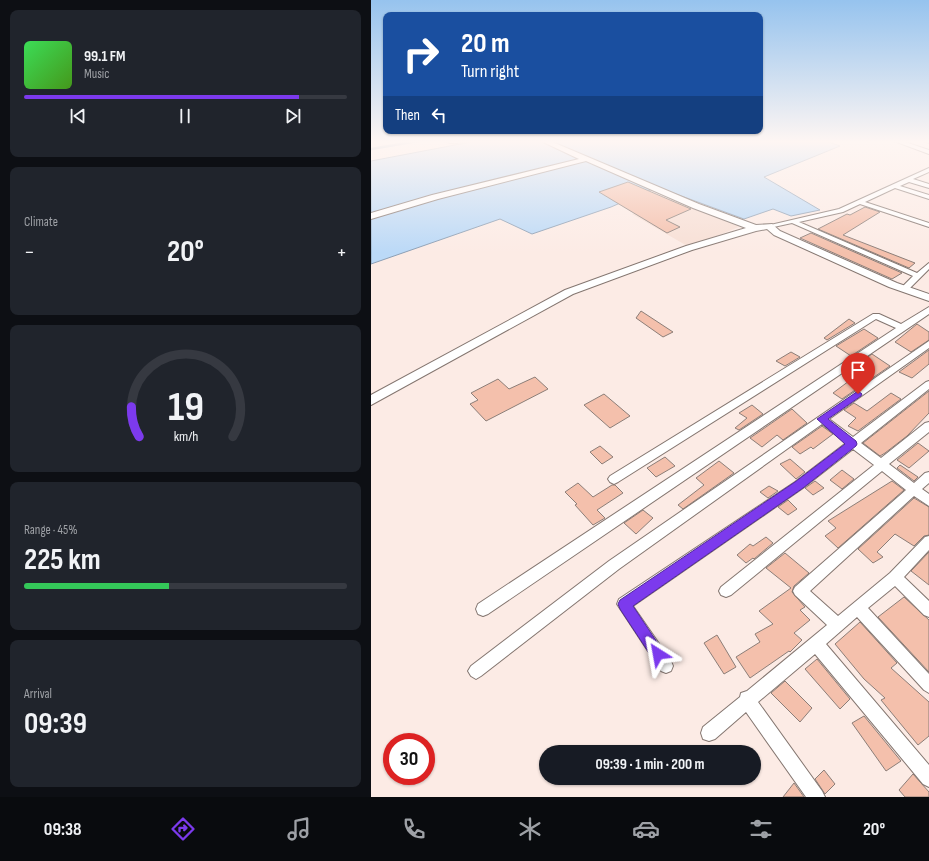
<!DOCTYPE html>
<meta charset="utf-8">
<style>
body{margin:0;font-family:"Sofia Sans Condensed",sans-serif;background:#20242c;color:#f1f3f6;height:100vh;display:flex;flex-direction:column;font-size:15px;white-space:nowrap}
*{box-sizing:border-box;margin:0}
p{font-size:13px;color:#9ea1a6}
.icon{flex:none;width:22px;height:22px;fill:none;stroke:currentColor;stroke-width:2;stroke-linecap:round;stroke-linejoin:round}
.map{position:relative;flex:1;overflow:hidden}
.details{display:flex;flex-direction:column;gap:10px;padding:10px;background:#0d0f14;width:371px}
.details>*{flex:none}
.banner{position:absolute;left:12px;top:12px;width:380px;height:122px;border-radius:8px;box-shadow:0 1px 3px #0004;background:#1a4fa0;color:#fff;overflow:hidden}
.speed{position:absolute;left:12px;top:733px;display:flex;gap:8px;font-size:20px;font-weight:700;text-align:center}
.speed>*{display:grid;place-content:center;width:52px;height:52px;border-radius:50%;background:#171b24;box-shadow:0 1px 3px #0004;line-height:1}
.speed .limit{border:6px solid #d22;background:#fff;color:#111}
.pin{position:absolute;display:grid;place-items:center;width:34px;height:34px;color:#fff;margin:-41px -17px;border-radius:50% 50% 50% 0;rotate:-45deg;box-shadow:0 0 4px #0007}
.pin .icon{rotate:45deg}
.me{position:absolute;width:44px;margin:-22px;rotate:326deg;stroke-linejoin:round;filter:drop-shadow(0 0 3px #0008)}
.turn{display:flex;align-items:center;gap:14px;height:84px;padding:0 12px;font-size:18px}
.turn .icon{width:52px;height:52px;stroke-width:2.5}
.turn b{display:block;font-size:28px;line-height:34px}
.then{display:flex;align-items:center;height:38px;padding:0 12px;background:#0003;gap:8px;font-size:15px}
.big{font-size:30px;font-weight:700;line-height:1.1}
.details .widget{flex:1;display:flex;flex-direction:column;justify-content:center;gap:6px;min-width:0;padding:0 14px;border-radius:8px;background:#20242c}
.details .dial{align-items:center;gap:0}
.dial svg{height:104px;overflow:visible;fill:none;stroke:#363941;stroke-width:7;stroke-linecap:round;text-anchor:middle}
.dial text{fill:#f1f3f6;stroke:none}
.song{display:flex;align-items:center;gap:12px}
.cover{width:48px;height:48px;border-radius:6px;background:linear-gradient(135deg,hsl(130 70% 55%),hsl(100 70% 35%))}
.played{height:4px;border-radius:2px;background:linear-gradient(90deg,#7c3aed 85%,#363941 85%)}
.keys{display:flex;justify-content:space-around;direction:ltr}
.heat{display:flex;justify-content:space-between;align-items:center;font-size:22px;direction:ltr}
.charge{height:6px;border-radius:3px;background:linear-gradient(90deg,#34c759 45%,#363941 0)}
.trip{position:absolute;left:168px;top:745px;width:222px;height:40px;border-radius:20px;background:#171b24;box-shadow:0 1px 3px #0004;font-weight:700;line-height:40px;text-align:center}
.menu{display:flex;height:64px;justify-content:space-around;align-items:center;background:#090b0e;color:#9ea1a6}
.menu .icon{width:28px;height:28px}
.menu .active{color:#7c3aed}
.menu b{font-size:18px;color:#f1f3f6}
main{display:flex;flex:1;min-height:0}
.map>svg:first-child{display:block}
.built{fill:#f7dfd5}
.water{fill:#bbd9f7;stroke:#8c9fb4}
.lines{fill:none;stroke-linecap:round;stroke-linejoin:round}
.stream{stroke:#8c9fb4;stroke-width:2.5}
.building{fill:#f4c0ac;stroke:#8c7e78}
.minor-casing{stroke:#847670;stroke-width:2}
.tertiary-casing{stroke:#847670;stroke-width:2}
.minor{fill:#fff;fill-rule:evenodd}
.tertiary{fill:#fff;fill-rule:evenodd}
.route{fill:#7c3aed;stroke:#51269a}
</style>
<main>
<section class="details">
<div class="widget">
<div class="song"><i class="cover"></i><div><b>99.1 FM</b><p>Music</p></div></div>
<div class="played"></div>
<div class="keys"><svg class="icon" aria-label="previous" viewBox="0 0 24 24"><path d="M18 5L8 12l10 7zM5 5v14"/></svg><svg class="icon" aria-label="pause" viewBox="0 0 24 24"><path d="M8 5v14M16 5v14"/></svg><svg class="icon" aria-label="next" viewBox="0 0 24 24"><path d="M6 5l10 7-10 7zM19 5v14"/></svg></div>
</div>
<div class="widget"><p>Climate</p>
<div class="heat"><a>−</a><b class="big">20°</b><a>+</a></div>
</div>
<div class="widget dial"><svg viewBox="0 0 100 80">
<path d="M14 69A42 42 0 1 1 86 69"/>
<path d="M14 69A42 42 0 0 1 8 46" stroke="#7c3aed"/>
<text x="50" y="56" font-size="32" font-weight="700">19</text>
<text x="50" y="72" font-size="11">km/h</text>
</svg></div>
<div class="widget"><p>Range · 45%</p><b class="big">225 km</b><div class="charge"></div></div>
<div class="widget"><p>Arrival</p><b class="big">09:39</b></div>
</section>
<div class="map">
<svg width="558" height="797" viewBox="0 0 558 797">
<rect width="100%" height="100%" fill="#fcebe5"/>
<!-- built -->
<polygon class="built" points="305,199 368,227 318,247 261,214"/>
<!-- water -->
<polygon class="water" points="105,141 455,141 469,146 393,177 449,210 420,216 402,209 373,219 286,187 240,207 161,234 129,219 0,264 0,161"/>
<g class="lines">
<!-- stream -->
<polyline class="stream" points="0,149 47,141"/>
</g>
<!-- building -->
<g class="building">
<polygon points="257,182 320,209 295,220 309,227 296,233 228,192"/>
<polygon points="494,207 509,212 472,235 544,263 538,268 447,229 476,214 479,215"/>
<polygon points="440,233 531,273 521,279 429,238"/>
<polygon points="270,311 302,332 292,337 265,318"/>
<polygon points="478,319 484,323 456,340 453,338"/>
<polygon points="546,324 558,332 558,340 540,352 524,342"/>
<polygon points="493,329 507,338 480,356 465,346"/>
<polygon points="558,350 558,364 541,378 528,372"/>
<polygon points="420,352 429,357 414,366 405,361"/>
<polygon points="501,354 519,366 471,399 462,393 490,372 482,367"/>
<polygon points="164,377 177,389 115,421 99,404 107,400 100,393 127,379 138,389"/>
<polygon points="558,391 558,413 536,436 514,453 509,456 492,443"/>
<polygon points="520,393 530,399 487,431 477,426 485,418 473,410 483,403 496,411"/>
<polygon points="233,394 259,416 239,428 213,405"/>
<polygon points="381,405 392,414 368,430 364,428 376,418 368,413"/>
<polygon points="421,409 436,423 412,440 406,435 391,447 379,438"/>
<polygon points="451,426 462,434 442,449 440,447 429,454 421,447"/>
<polygon points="547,443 558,451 538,468 526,460"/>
<polygon points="229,446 242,457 231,464 219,452"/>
<polygon points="294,457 304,466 285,477 276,468"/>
<polygon points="419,459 434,472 425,479 409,464"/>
<polygon points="348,461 363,473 312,509 307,505 333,485 325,478"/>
<polygon points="529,465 547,477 543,481 526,468"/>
<polygon points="471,470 483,479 471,489 459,480"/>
<polygon points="444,481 453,488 442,495 434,488"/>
<polygon points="521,481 533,490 467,548 454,536 465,528 457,521"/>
<polygon points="207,483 222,497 241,485 244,485 252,493 226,510 234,518 222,525 204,505 206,504 194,492"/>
<polygon points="398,486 407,491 397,498 389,492"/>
<polygon points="543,498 558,507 558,535 553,536 543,546 524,534 506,552 512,557 502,563 487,549"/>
<polygon points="417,500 426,509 417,515 407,507"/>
<polygon points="272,510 282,518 265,534 253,523"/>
<polygon points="395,537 402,543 383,559 382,558 375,563 366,555 379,544 382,546"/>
<polygon points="558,552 558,585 540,571"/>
<polygon points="414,553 438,573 423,586 421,592 434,607 429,610 439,620 423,633 431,640 419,652 418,651 379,678 365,657 389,642 384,634 402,624 388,611 420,588 395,568"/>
<polygon points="533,597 558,620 558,672 507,617"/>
<polygon points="489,622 526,663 520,668 558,702 558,736 547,745 510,700 514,698 493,679 464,644"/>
<polygon points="346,635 365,667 353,674 333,643"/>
<polygon points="446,659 479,699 469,709 434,669"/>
<polygon points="414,681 441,708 429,722 400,693"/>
<polygon points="493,716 530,761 515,771 481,723"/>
<polygon points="453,770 464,784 454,794 444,779"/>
<polygon points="542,774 558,792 558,797 534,797 528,790"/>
<polygon points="423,783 433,797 412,797"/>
</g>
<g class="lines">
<!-- minor casing -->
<g class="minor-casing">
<g id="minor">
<polygon points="523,141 531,141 558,150 558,154"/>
<polygon points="554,141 558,141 558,143 555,142"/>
<polygon points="558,168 558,172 542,179 558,184 558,188 538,182 529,186 558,195 558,199 524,188 494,202 558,223 558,227 489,204 472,212 428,222 546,273 558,263 558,269 536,291 530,291 529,289 542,276 421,223 398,228 395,226 468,209"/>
<polygon points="558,307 558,314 117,614 112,616 107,614 105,609 107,604 525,328 505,319 247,482 243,484 239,482 237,479 239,476 502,314 508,314 530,324"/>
<polygon points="558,341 558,348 458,419 482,437 555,382 558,381 558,389 490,443 510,458 554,423 558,422 558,432 518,464 543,483 554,473 558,472 558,483 551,489 558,494 558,506 543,496 439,591 467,616 519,573 554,537 558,536 558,550 533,577 558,601 558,617 553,615 524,586 497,608 558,674 558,693 553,690 486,617 455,644 558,765 558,787 552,784 444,654 387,702 451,791 454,797 435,797 375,712 344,739 338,741 332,739 330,733 332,727 369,697 370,693 376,691 456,625 424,595 422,591 424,587 535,490 511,471 360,595 355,597 350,595 348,591 350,587 503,465 482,449 432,488 262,606 300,661 302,666 300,671 295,673 290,671 246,604 248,599 424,482 475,443 451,424 248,569 110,676 105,679 100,676 97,671 100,666 238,561"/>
</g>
</g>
<!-- tertiary casing -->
<g class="tertiary-casing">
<g id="tertiary">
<path d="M74,141H92C88,144 78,144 74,141Z"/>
<polygon points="170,141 179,141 328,204 385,225 401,224 409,231 526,283 558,294 558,301 518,287 403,235 396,229 385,231 321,250 202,294 0,405 0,395 194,290 315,246 375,228 322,208 215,161 67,199 0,219 0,213 61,195 208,159"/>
</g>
</g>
<!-- minor -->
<use href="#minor" class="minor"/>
<!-- tertiary -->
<use href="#tertiary" class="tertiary"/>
</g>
<!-- sky -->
<linearGradient id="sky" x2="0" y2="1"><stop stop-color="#96c3ee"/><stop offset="0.56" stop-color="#fef6f3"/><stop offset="1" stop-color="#fef6f3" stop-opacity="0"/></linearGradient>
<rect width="558" height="253" fill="url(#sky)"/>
<!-- route -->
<polygon class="route" points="487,391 491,394 490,396 457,419 485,441 486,444 485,446 432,488 262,606 294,654 292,659 287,661 282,659 249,609 247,604 249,600 424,482 474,444 446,419"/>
</svg>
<div class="speed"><div class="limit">30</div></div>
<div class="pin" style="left:487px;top:394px;background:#d93025"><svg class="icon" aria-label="arrive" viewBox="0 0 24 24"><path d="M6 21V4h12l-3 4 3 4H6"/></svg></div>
<svg class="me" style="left:287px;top:654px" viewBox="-20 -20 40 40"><path d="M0-17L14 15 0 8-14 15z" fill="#7c3aed" stroke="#fff" stroke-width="4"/></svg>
<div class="trip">09:39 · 1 min · 200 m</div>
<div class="banner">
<div class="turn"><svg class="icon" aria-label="right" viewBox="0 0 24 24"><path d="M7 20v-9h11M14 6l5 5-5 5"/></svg><div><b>20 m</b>Turn right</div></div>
<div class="then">Then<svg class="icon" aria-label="left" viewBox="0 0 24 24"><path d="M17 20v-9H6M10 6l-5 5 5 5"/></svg></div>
</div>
</div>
</main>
<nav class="menu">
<b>09:38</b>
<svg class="icon active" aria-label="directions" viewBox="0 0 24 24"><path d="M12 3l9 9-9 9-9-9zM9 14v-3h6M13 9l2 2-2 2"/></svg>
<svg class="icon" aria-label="music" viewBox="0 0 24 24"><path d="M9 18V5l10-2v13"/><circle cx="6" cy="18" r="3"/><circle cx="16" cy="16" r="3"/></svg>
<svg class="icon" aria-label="phone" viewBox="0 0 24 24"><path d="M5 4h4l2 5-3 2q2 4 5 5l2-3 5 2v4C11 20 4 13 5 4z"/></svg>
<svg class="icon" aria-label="climate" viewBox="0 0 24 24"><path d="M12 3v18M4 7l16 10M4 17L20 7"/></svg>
<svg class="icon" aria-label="car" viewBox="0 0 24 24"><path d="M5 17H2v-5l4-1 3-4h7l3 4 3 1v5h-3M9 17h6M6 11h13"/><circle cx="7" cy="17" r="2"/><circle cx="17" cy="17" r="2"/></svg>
<svg class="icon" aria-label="filters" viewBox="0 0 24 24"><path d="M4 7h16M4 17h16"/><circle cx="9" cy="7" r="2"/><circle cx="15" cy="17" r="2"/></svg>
<b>20°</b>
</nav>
